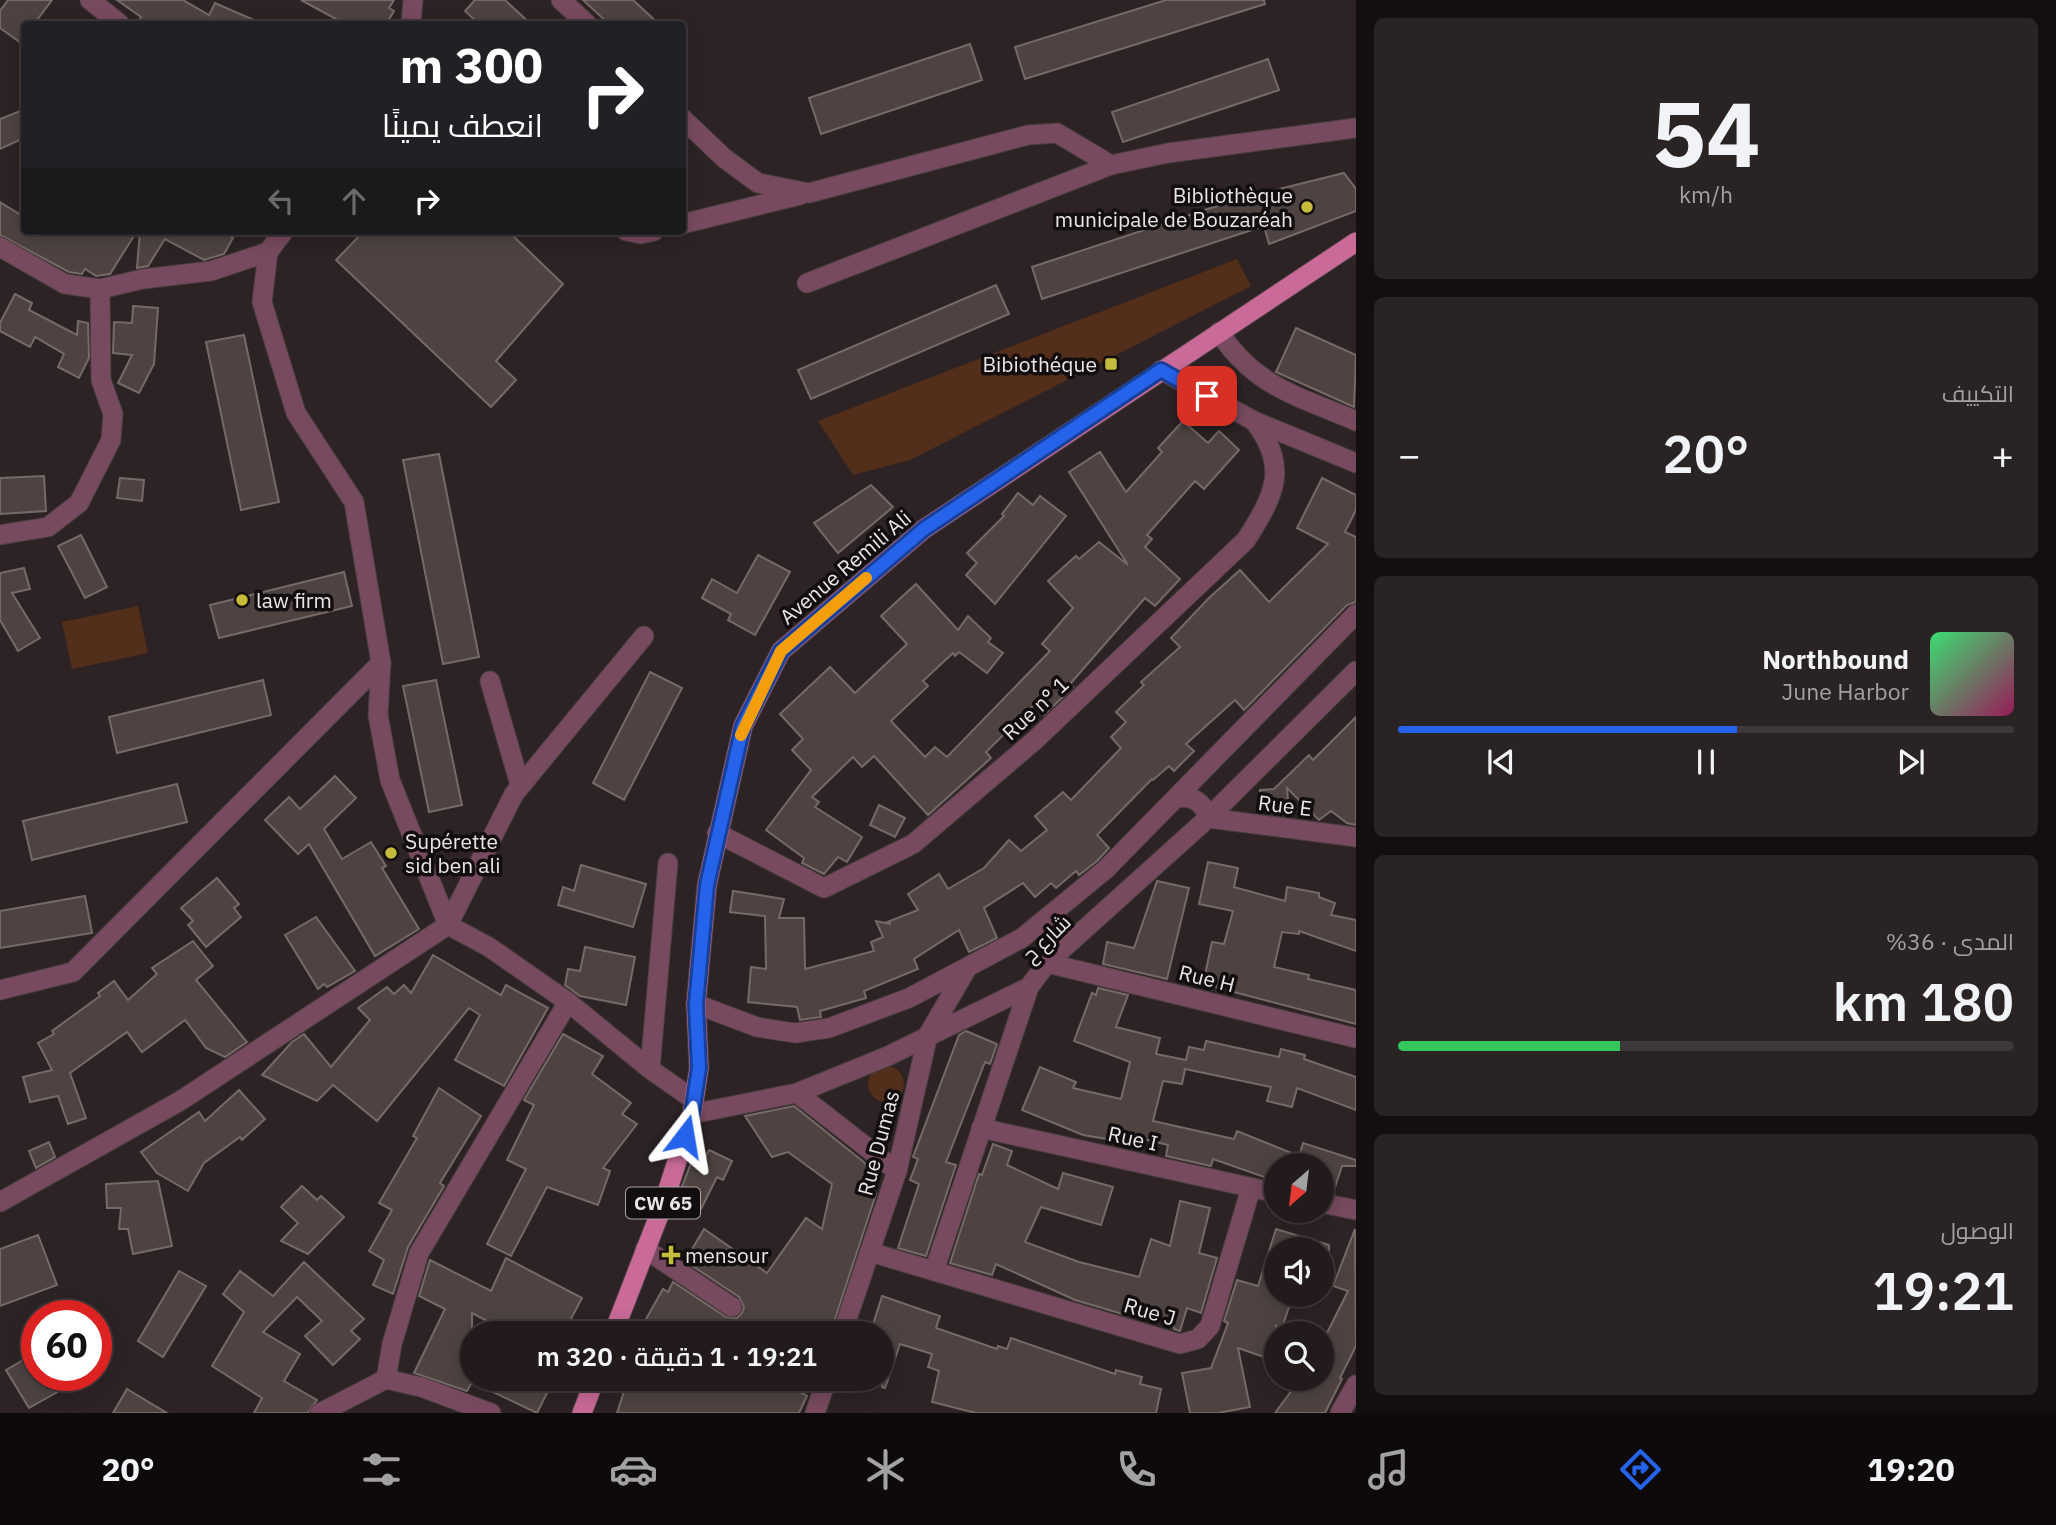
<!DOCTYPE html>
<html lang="ar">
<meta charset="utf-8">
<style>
body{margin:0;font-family:"IBM Plex Sans",Cairo,sans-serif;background:#2a2324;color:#f1f3f6;direction:rtl;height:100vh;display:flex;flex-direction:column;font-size:26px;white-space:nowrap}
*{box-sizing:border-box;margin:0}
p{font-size:23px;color:#a2a1a3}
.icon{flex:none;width:38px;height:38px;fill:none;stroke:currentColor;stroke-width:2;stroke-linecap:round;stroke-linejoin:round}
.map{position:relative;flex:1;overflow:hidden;direction:ltr}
.details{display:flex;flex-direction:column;gap:18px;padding:18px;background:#130e0f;width:700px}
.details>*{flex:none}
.top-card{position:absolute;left:21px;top:21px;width:665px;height:214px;border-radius:7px;box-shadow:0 4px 18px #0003,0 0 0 2px #3f383a;direction:rtl;background:#202124;color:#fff;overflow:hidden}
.needle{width:46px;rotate:208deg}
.controls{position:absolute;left:1264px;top:1153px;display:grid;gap:14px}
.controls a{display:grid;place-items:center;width:70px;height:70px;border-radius:50%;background:#221a1b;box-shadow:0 4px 18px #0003,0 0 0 2px #3f383a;font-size:35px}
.speed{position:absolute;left:21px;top:1300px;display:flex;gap:14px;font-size:35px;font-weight:700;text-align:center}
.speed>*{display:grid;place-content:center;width:91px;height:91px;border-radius:50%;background:#221a1b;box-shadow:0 4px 18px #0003,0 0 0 2px #3f383a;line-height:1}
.speed .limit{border:10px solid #d22;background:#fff;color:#111}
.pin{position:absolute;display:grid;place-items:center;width:60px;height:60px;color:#fff;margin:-30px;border-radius:14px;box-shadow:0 4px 10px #0006}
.me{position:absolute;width:77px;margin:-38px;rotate:14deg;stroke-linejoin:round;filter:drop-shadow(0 0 5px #0008)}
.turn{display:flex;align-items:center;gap:24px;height:147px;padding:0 28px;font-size:32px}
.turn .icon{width:91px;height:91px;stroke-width:2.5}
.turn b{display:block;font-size:49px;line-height:60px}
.lanes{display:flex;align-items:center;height:66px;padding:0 28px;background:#0003;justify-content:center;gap:35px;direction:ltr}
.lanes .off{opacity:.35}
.big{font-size:52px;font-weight:600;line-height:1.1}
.details .tile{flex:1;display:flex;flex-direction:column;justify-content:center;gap:10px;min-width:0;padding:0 24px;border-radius:10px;background:#2a2324}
.details .dial{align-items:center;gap:0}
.dial b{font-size:91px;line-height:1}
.song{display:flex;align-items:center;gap:21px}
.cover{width:84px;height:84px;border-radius:10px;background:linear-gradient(135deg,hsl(140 70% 55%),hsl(330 70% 35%))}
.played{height:7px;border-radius:4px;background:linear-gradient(90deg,#2563eb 55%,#3f383a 55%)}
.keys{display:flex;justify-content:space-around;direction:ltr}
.heat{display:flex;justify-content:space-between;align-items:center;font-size:38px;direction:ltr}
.charge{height:10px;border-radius:5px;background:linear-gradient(90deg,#34c759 36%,#3f383a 0)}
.trip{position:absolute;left:460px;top:1321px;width:434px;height:70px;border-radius:35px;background:#221a1b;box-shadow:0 4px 18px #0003,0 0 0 2px #3f383a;font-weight:600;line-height:70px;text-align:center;direction:rtl}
.tab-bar{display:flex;height:112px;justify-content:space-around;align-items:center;background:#0e0a0b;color:#a2a1a3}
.tab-bar .icon{width:49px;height:49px}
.tab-bar .selected{color:#2563eb}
.tab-bar b{font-size:32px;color:#f1f3f6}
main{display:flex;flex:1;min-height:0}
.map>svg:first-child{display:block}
.green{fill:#532e1a}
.building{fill:#4e4341;stroke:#766a68;stroke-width:2}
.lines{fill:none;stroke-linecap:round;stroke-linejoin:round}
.minor-casing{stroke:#483e3f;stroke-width:21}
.tertiary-casing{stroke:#483e3f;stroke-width:21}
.primary-casing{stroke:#483e3f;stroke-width:21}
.minor{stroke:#784a5f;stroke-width:19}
.tertiary{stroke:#784a5f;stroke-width:19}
.primary{stroke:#c96a98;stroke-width:19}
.route-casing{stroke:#184099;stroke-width:18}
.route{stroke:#2563eb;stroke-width:12}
.slow{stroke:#f59e0b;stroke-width:12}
.poi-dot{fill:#c6bc3c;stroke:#120d0e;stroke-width:2.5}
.labels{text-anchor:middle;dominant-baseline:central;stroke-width:7;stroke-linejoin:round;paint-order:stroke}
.shield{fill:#120d0e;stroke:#aba4a4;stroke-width:2}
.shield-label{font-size:19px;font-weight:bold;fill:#ece5e5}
.poi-label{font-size:21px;fill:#ece5e5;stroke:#120d0e;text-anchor:start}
.street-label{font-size:21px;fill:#ece5e5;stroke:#120d0e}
</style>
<main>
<section class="details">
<div class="tile dial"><b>54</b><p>km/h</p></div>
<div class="tile"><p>التكييف</p>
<div class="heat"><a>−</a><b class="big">20°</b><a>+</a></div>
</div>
<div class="tile">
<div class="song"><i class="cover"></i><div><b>Northbound</b><p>June Harbor</p></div></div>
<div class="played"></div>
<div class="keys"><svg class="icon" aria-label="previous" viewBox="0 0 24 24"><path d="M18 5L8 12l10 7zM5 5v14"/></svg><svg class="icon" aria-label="pause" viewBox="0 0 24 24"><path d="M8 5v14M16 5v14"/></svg><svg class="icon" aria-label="next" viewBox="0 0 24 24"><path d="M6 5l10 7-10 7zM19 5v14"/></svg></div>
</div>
<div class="tile"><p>المدى · 36%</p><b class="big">180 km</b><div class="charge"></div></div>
<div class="tile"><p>الوصول</p><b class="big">19:21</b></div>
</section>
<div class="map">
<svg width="1356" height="1413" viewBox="0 0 1356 1413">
<rect width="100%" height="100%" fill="#2d2324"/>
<!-- green -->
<g class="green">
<polygon points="1237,259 1251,286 910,460 853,475 818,421"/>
<polygon points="138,606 148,653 72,669 62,622"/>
<circle cx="886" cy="1084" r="18"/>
</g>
<!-- building -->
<g class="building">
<polygon points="8,0 52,0 34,24 24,24 24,45 0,28 0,11"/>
<polygon points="117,0 183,0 209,15 215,3 263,24 136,24 141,17"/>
<polygon points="301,0 394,0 389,8 394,11 386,24 333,24 336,19"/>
<polygon points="475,0 505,0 531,24 479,24 465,11"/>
<polygon points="583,0 633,0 659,24 609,24"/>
<polygon points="1166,0 1264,0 1265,4 1025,79 1015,47"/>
<polygon points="970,44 982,80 821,134 809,98"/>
<polygon points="1268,59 1279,90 1123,142 1112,112"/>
<polygon points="20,111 24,122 24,138 0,149 0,119"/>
<polygon points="1344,173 1356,189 1356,211 1269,244 1264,226 1042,299 1032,267 1235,200"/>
<polygon points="0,202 24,217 24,231 137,231 110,274 96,276 85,269 82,274 69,272 0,235"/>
<polygon points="140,231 220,231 233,238 224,254 204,260 165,239 148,266 137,268"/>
<polygon points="364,231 508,231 563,284 496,361 516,380 491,407 336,260"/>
<polygon points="996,285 1009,314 811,399 798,370"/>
<polygon points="15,294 32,303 29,310 77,335 78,321 88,323 89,358 79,378 58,367 64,354 35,337 30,347 0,331 0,323"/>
<polygon points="133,306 158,308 154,364 139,393 118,383 132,355 113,353 114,322 132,323"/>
<polygon points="1296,328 1356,355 1354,407 1276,372"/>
<polygon points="244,335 279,502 241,510 206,342"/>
<polygon points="1183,421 1208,443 1219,431 1239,450 1204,489 1195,481 1147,535 1152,539 1145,547 1180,579 1155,606 1145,598 1070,684 1073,687 1044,715 1034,705 986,752 991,758 928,815 874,756 862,767 853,757 812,797 819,802 815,807 862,837 847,862 838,857 824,874 802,863 804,858 766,830 811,770 792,750 803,739 780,714 830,667 855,693 907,644 881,616 916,584 958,630 968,616 991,638 988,642 1003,653 987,673 959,652 955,656 953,653 923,681 928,686 891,721 925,757 935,747 947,757 1050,651 1042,644 1073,608 1048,581 1076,556 1079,559 1099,542 1128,565 1069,472 1100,452 1126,492 1162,452 1158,448"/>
<polygon points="439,454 479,657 443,664 403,460"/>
<polygon points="44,476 46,511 0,514 0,478"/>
<polygon points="120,478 144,480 142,501 117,498"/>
<polygon points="1322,478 1356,495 1356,510 1345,532 1356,537 1356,602 1347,605 1244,710 1235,700 1186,744 1194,751 1174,771 1169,766 1153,780 1152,779 1097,835 1109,848 1097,861 1079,875 1076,871 1056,888 1051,883 1035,897 1023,883 984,908 997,938 969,952 959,930 914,959 918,969 864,991 866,998 820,1011 821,1017 800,1020 797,1007 748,1002 751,967 766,969 765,916 730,912 733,891 784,899 779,918 804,918 805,969 874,951 871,942 883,937 876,921 891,924 887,922 918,910 908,894 939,874 948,889 984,868 1009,840 1021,851 1047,830 1035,816 1063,792 1071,800 1121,748 1111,737 1126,722 1116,712 1144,685 1141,682 1180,647 1171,638 1208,599 1240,570 1269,602 1328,544 1297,528"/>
<polygon points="871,485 893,507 838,553 814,523"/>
<polygon points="1018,493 1033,505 1040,496 1066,516 995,604 966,575 977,563 967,553 1004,516 1002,514"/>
<polygon points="81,535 107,587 85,598 58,546"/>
<polygon points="758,555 790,572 755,635 728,620 731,614 702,598 712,579 737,593"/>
<polygon points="24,568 30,589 12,593 40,638 18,651 0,620 0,573"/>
<polygon points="344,572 352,606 219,638 210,605"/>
<polygon points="650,672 682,688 624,800 593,783"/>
<polygon points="263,680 271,715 117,753 109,717"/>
<polygon points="436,680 462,805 429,812 403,686"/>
<polygon points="1356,717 1356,825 1347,823 1331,811 1319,820 1287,788 1289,816 1269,813 1261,806 1260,790 1274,789 1309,755 1313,760"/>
<polygon points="335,776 356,798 324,829 342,859 371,842 386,866 382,868 419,929 375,956 309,844 298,854 265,820 289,797 300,809"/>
<polygon points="177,784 187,822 32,860 23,821"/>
<polygon points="879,805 905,818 895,837 870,825"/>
<polygon points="1208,862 1238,868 1234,887 1285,901 1287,887 1319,893 1319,897 1335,903 1331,915 1356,920 1356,951 1299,931 1299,934 1282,932 1274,967 1309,975 1308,979 1356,990 1356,1024 1203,984 1212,942 1224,944 1233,911 1199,904"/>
<polygon points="581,865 646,884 633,927 558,905 563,887 574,891"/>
<polygon points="217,878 239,904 234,908 241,917 206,947 188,925 193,921 181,908"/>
<polygon points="1157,881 1189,888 1167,979 1103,964 1107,942 1134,948"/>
<polygon points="85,896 92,933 0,948 0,911"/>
<polygon points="316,917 355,971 327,987 324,984 318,989 285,935"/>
<polygon points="193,941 213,966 196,980 247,1042 225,1057 206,1048 185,1020 142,1052 127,1032 70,1073 86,1118 68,1124 58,1096 30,1102 23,1077 52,1070 38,1043 54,1034 52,1031 100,996 98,993 114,981 128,1000 157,974 152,968"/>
<polygon points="585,947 635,957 626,1005 580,996 565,985 568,969 580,971"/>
<polygon points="433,955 501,995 506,985 548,1008 504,1086 455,1060 480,1015 469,1008 377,1121 333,1085 317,1101 262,1075 292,1042 304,1034 331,1067 370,1020 358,1008 387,987 394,994 404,985 411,993"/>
<polygon points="1098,988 1128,995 1116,1027 1160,1038 1156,1054 1186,1060 1189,1047 1204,1050 1206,1041 1279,1057 1281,1049 1305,1055 1304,1059 1356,1077 1356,1110 1297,1088 1292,1107 1267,1101 1271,1087 1185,1069 1182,1084 1163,1081 1153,1121 1234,1139 1237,1131 1299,1156 1303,1143 1356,1160 1356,1166 1342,1166 1333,1193 1321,1191 1321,1166 1275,1166 1270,1179 1213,1159 1211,1166 1166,1156 1168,1145 1115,1132 1113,1140 1083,1135 1022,1110 1040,1067 1076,1082 1073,1088 1121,1099 1130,1062 1074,1041 1092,993 1096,995"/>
<polygon points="966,1031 997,1044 990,1064 985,1062 946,1162 956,1165 926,1256 898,1248 919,1184 910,1180 918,1159 913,1157 959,1035"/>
<polygon points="563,1034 603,1056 592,1074 631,1103 622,1114 637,1124 603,1168 610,1171 598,1205 547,1187 511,1256 487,1244 526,1169 507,1160 534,1105 524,1100"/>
<polygon points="439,1088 481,1116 440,1183 444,1186 408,1247 393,1294 373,1285 384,1260 369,1251 392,1210 379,1203 417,1138 413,1136"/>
<polygon points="239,1090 265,1119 242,1140 240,1137 204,1163 188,1191 157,1173 141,1152 199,1112 205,1121"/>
<polygon points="794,1106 865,1163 876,1194 830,1334 651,1334 641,1328 663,1289 668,1292 673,1282 726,1317 737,1318 742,1313 744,1307 739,1297 685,1261 704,1229 767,1273 806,1218 822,1229 832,1184 788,1152 772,1157 745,1116"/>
<polygon points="49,1142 55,1157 36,1168 29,1151"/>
<polygon points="993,1144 1012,1151 1007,1165 1058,1189 1063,1173 1113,1187 1101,1225 1041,1207 1025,1242 1079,1262 1139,1277 1151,1239 1170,1246 1180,1201 1210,1208 1199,1253 1217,1258 1201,1313 1187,1308 1180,1331 1174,1329 1172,1322 1129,1307 1126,1315 1075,1300 996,1264 992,1275 950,1263 979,1174 982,1175"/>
<polygon points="709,1150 732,1161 723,1180 717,1177 701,1209 678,1197 691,1163 700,1167"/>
<polygon points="158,1181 172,1246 133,1254 128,1229 119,1229 121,1208 107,1208 106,1184"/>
<polygon points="302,1186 317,1200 321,1196 344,1217 308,1254 281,1241 298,1223 281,1207"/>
<polygon points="1276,1229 1329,1245 1329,1250 1276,1250 1276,1295 1293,1295 1282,1328 1276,1326 1276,1361 1238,1348 1250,1407 1218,1413 1190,1413 1182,1373 1211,1368 1228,1323 1224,1321 1237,1280 1258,1286"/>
<polygon points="1355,1229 1356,1346 1340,1378 1342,1379 1325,1413 1275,1413 1298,1382 1303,1385 1306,1379 1321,1379 1321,1345 1348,1291 1333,1286"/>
<polygon points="38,1235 57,1285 0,1306 0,1249"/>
<polygon points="506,1258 582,1298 563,1334 511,1334 472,1313 472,1379 554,1379 537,1413 472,1382 467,1391 414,1373 445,1309 419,1296 430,1260 491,1291"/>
<polygon points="304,1262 364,1319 351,1331 360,1339 333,1365 305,1336 322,1321 297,1297 263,1332 300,1354 284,1381 317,1400 308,1413 254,1413 262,1398 212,1366 244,1312 223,1294 240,1271 273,1296"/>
<polygon points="179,1271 206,1286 163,1357 138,1341"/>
<polygon points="882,1296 940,1316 936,1328 997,1349 998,1346 1007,1349 1011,1338 1115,1374 1116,1370 1142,1377 1140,1384 1161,1389 1156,1413 976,1413 932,1402 939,1371 928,1367 932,1354 900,1344 885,1388 882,1387 882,1334 870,1334"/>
<polygon points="37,1352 37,1376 86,1376 29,1408 6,1370"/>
<polygon points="628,1379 808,1379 800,1392 807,1396 799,1413 617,1413"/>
<polygon points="127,1389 167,1413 113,1413"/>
</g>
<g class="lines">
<!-- minor casing -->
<g class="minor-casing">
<g id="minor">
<polyline points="90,0 120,24"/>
<polyline points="561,0 587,24"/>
<polyline points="682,118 724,158 758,183 809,193 1028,135 1057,133 1111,165 1168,153 1356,128"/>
<polyline points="682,224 800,195"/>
<polyline points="626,231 641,234 654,231"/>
<polyline points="0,247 65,284 100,289 143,279 211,271 268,252"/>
<polyline points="807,283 1111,165"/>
<path d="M1219,332C1255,387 1298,396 1356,421"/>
<polyline points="1161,370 1254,421 1356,463"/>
<polyline points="0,535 48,527 79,503 111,440 113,414 101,380 100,289"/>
<polyline points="490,681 520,785"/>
<path d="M1177,798C1193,795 1204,803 1208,818L1356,837"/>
<path d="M717,833L824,888L913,844L1034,741L1246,540C1274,496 1290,467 1254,421"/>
<polyline points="1047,963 1356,1038"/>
<polyline points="0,990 73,972 381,663"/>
<polyline points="696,1004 757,1027 795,1033 829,1028 909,998 1022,938 1105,870 1356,614"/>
<polyline points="650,1069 668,863"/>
<polyline points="797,1093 897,1171"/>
<polyline points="692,1114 797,1093 888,1056 1029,987 1047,963 1208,818 1356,671"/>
<polyline points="981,1128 1276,1193"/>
<polyline points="0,1202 180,1101 448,925 514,794 644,636"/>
<polyline points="1321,1203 1356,1210"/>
<polyline points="645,1249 732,1307"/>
<polyline points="870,1252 934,1271 1029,987"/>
<polyline points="934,1271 1180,1344 1198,1339 1210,1326 1251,1188"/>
<polyline points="842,1334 897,1171 928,1035 966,970"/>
<polyline points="386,1379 392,1344 419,1253 568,1002"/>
<polyline points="320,1413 386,1379 421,1387 491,1413"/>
<polyline points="815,1413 827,1379"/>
<polyline points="1340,1413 1356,1385"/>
</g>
</g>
<!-- tertiary casing -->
<g class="tertiary-casing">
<g id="tertiary">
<polyline points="411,24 413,0"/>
<polyline points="284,231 268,252 262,302 296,413 354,502 381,663 378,715 390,780 448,925 489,947 568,1002 650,1069 694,1100"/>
</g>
</g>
<!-- primary casing -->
<g class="primary-casing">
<g id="primary">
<polyline points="613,1334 663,1205 692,1114 699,1068 696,1004 707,885 743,726 781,651 924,529 1356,242"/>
<polyline points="582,1413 595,1379"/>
</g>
</g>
<!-- minor -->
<use href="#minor" class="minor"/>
<!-- tertiary -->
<use href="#tertiary" class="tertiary"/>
<!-- primary -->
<use href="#primary" class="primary"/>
</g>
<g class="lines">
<!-- route casing -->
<g class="route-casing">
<polyline id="route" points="685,1136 692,1114 699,1068 696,1004 707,885 743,726 781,651 924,529 1161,370 1207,396"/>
</g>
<!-- route -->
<use href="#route" class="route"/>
<!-- slow -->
<polyline class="slow" points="741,735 781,651 866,578"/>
</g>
<!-- markers -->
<g class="poi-dot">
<circle cx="1307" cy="207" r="7"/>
<rect x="1104" y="357" width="14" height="14" rx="3.5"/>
<circle cx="242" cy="600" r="7"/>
<circle cx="391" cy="853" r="7"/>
<path d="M667.5 1244.5h7v7h7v7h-7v7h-7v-7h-7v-7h7z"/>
</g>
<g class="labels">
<!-- shield labels -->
<rect class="shield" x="626" y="1187.5" width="74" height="31" rx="5"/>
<g class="shield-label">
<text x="663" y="1203">CW 65</text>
</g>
<!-- poi labels -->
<g class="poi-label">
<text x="1293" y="195" text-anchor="end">Bibliothèque<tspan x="1293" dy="24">municipale de Bouzaréah</tspan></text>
<text x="1097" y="364" text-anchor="end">Bibiothéque</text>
<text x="256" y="600">law firm</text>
<text x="405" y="841">Supérette<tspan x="405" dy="24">sid ben ali</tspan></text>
<text x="685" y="1255">mensour</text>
</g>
<!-- street labels -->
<g class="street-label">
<text transform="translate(845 567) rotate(-40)">Avenue Remili Ali</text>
<text transform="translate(1035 708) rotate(-43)">Rue n° 1</text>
<text transform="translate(1285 805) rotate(7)">Rue E</text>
<text transform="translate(1046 938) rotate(-44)">شارع ح</text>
<text transform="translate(1207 978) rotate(14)">Rue H</text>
<text transform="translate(1133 1138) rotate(12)">Rue I</text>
<text transform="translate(878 1143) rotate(-75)">Rue Dumas</text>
<text transform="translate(1150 1311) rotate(16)">Rue J</text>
</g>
</g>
</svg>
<div class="controls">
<a><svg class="needle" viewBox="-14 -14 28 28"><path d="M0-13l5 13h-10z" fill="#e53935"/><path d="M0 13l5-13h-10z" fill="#a2a1a3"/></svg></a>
<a><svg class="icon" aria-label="sound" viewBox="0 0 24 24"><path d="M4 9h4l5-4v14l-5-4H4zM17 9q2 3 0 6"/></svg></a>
<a><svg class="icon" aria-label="search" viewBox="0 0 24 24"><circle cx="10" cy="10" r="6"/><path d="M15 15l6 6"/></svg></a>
</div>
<div class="speed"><div class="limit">60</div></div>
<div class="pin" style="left:1207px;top:396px;background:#d93025"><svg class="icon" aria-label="arrive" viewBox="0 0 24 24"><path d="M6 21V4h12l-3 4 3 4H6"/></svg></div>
<svg class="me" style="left:685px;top:1136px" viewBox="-20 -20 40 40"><path d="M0-17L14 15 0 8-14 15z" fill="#2563eb" stroke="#fff" stroke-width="4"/></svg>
<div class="trip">19:21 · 1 دقيقة · 320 m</div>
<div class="top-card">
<div class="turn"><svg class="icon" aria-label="right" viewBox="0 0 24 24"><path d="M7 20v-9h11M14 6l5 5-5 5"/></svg><div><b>300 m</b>انعطف يمينًا</div></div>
<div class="lanes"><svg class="icon off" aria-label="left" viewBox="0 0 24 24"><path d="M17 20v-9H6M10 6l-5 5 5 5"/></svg><svg class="icon off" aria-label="ahead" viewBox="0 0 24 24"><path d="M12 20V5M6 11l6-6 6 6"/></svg><svg class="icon" aria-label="right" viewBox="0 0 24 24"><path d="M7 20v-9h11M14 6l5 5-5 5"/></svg></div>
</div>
</div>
</main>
<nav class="tab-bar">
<b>19:20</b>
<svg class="icon selected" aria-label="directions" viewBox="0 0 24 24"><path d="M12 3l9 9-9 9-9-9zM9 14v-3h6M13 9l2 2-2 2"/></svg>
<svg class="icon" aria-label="music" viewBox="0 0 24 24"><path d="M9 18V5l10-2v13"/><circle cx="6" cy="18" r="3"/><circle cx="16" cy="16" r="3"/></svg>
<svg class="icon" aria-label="phone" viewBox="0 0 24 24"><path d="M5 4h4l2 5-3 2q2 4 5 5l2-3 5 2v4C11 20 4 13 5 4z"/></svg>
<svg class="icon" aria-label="climate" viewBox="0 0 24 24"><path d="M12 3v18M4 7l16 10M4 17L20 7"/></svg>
<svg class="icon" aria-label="car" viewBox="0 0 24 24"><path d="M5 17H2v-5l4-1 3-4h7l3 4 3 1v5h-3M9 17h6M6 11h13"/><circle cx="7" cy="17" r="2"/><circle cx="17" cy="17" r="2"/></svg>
<svg class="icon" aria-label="filters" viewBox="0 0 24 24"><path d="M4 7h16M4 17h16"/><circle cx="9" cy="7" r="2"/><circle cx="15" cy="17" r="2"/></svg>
<b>20°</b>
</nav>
